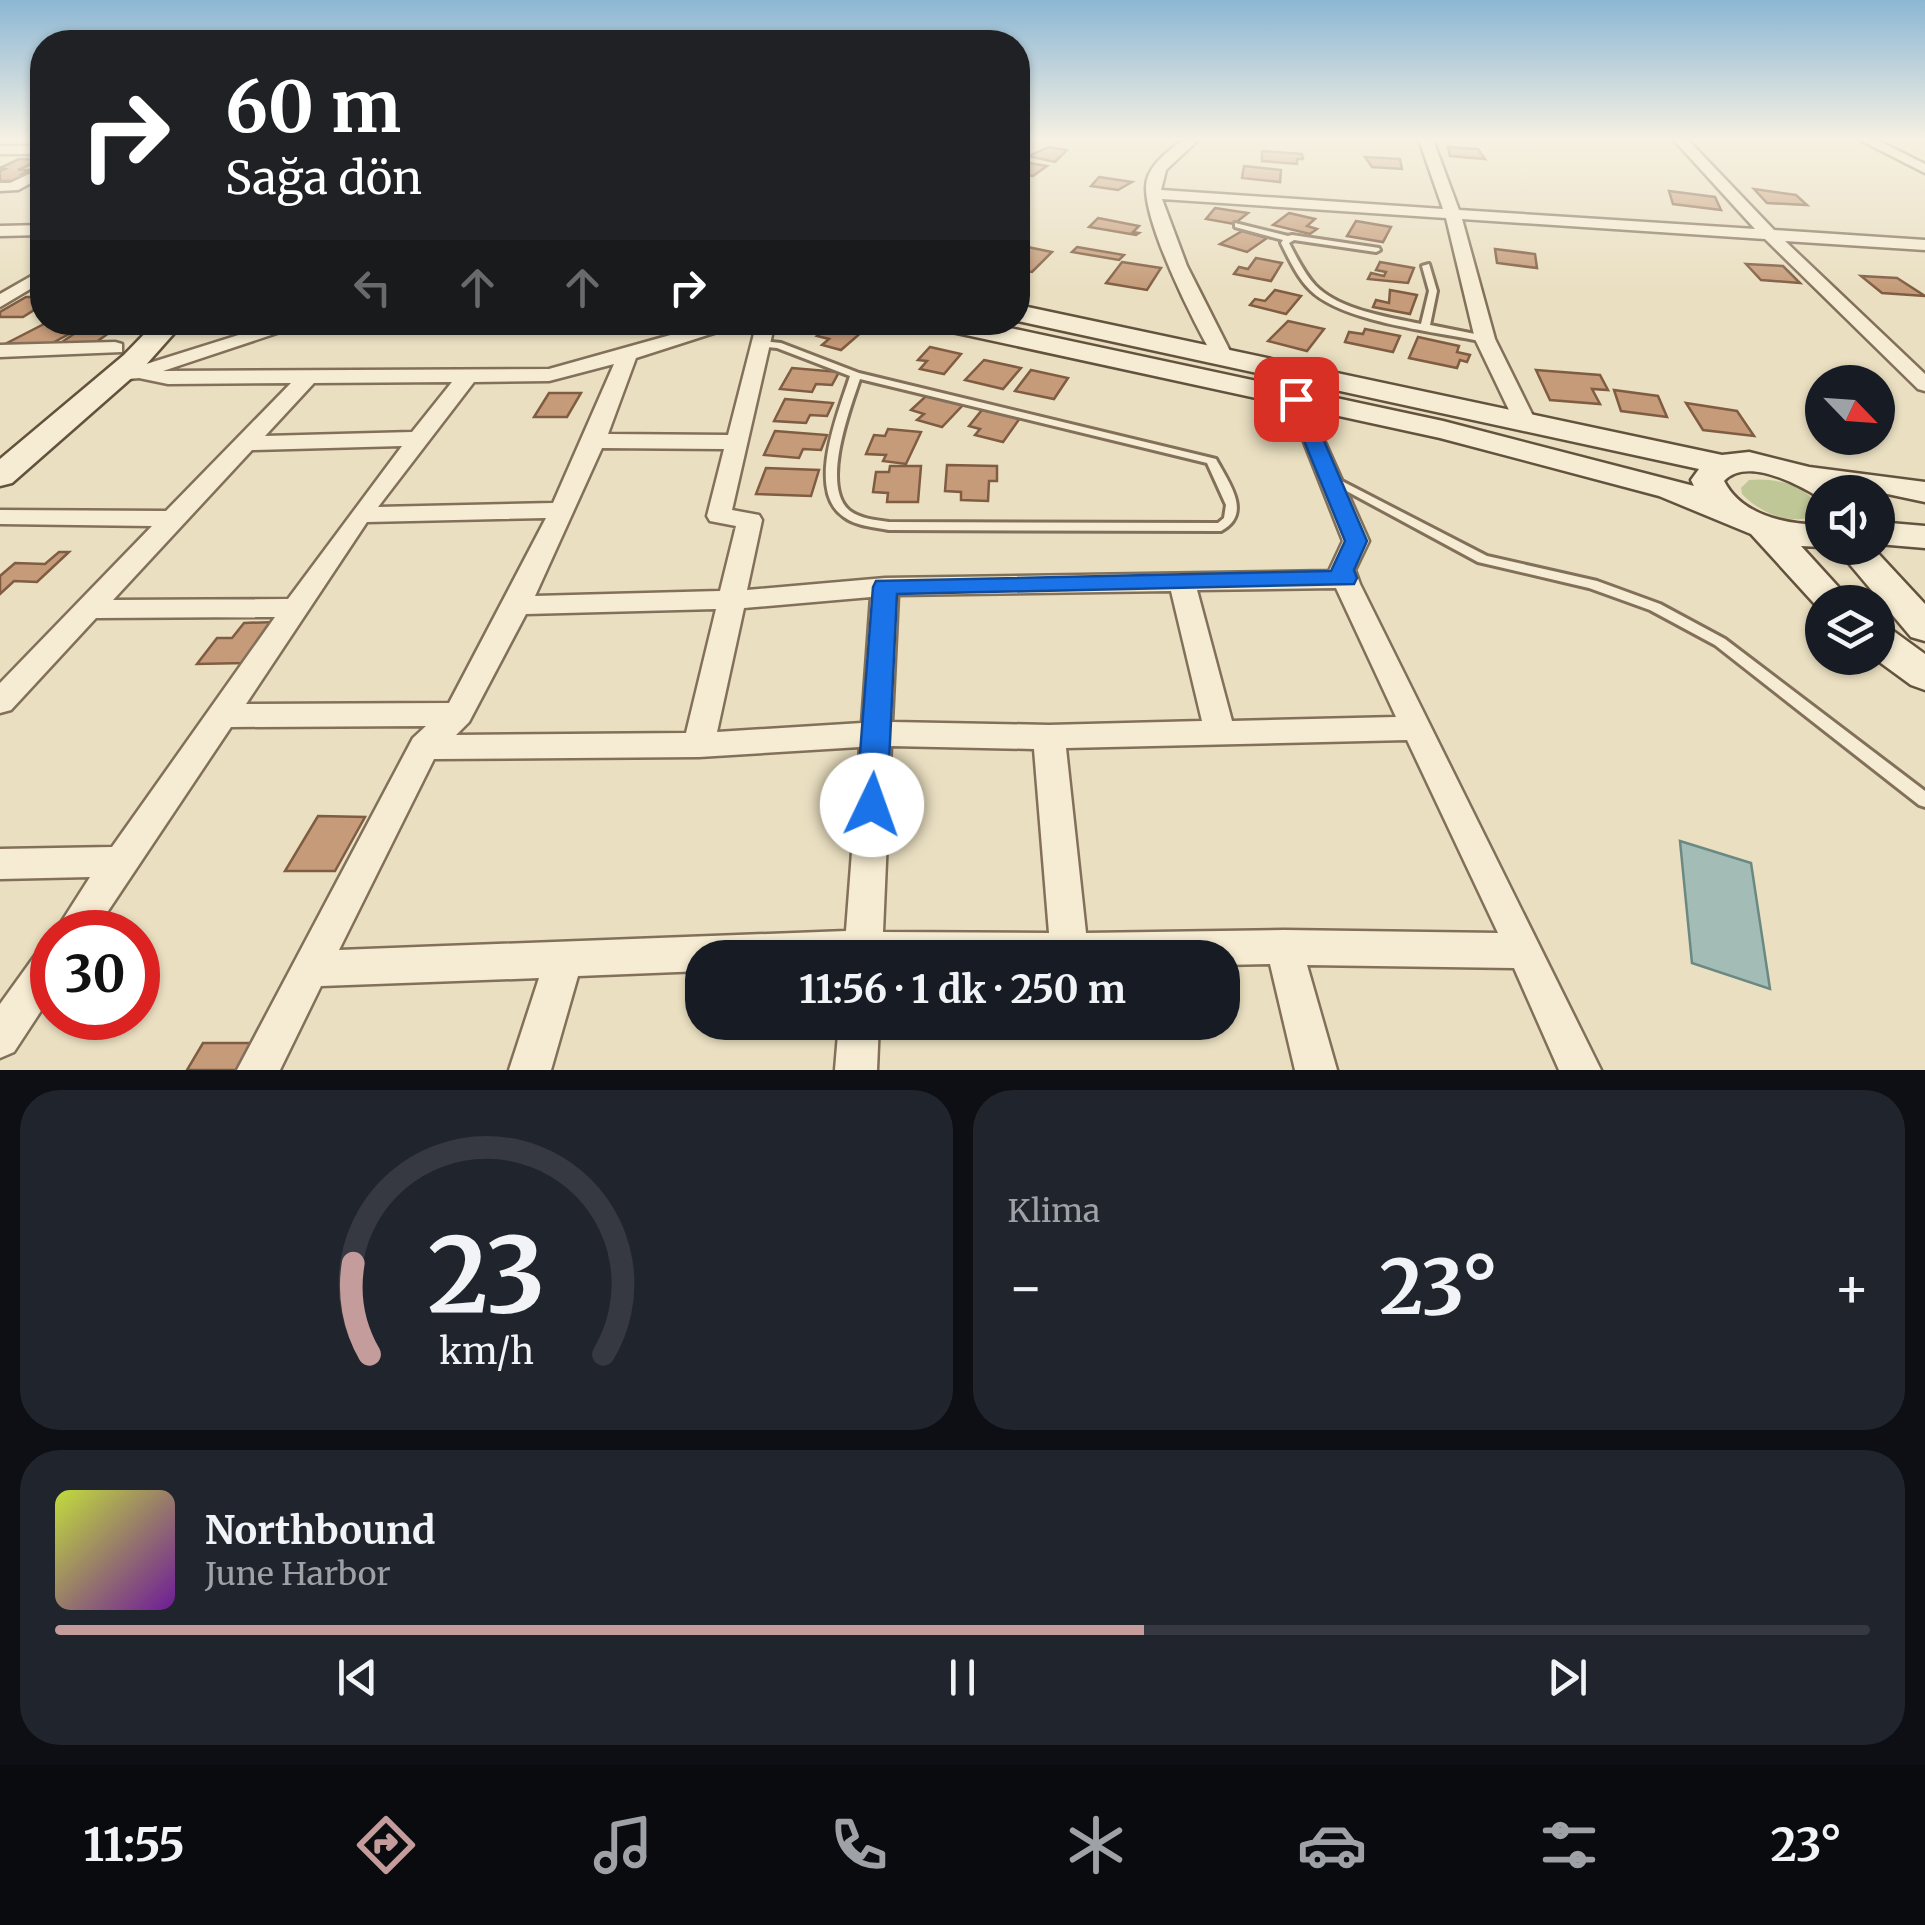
<!DOCTYPE html>
<html lang="tr">
<meta charset="utf-8">
<style>
body{margin:0;font-family:Merriweather,serif;background:#20242c;color:#f1f3f6;height:100vh;display:flex;flex-direction:column;font-size:38px;white-space:nowrap}
*{box-sizing:border-box;margin:0}
p{font-size:32px;color:#9ea1a6}
.icon{flex:none;width:55px;height:55px;fill:none;stroke:currentColor;stroke-width:2;stroke-linecap:round;stroke-linejoin:round}
.map{position:relative;height:1070px;overflow:hidden}
.sheet{display:flex;flex-direction:column;gap:20px;padding:20px;background:#0d0f14;flex:1}
.sheet>*{flex:none}
.top-card{position:absolute;left:30px;top:30px;width:1000px;height:305px;border-radius:40px;box-shadow:0 2px 8px #0004;background:#202124;color:#fff;overflow:hidden}
.needle{width:65px;rotate:115deg}
.fabs{position:absolute;left:1805px;top:365px;display:grid;gap:20px}
.fabs a{display:grid;place-items:center;width:90px;height:90px;border-radius:50%;background:#171b24;box-shadow:0 2px 8px #0004;font-size:50px}
.speed{position:absolute;left:30px;top:910px;display:flex;gap:20px;font-size:50px;font-weight:700;text-align:center}
.speed>*{display:grid;place-content:center;width:130px;height:130px;border-radius:50%;background:#171b24;box-shadow:0 2px 8px #0004;line-height:1}
.speed .limit{border:15px solid #d22;background:#fff;color:#111}
.pin{position:absolute;display:grid;place-items:center;width:85px;height:85px;color:#fff;margin:-42px;border-radius:20px;box-shadow:0 5px 15px #0006}
.me{position:absolute;width:110px;margin:-55px;rotate:3deg;stroke-linejoin:round;filter:drop-shadow(0 0 8px #0008)}
.turn{display:flex;align-items:center;gap:35px;height:210px;padding:0 30px;font-size:45px}
.turn .icon{width:130px;height:130px;stroke-width:2.5}
.turn b{display:block;font-size:70px;line-height:85px}
.lanes{display:flex;align-items:center;height:95px;padding:0 30px;background:#0003;justify-content:center;gap:50px;direction:ltr}
.lanes .off{opacity:.35}
.big{font-size:75px;font-weight:700;line-height:1.1}
.sheet .widget{flex:1;display:flex;flex-direction:column;justify-content:center;gap:15px;min-width:0;padding:0 35px;border-radius:40px;background:#20242c}
.sheet .dial{align-items:center;gap:0}
.dial svg{height:260px;overflow:visible;fill:none;stroke:#363941;stroke-width:7;stroke-linecap:round;text-anchor:middle}
.dial text{fill:#f1f3f6;stroke:none}
.song{display:flex;align-items:center;gap:30px}
.cover{width:120px;height:120px;border-radius:15px;background:linear-gradient(135deg,hsl(70 70% 55%),hsl(280 70% 35%))}
.played{height:10px;border-radius:5px;background:linear-gradient(90deg,#c49c9c 60%,#363941 60%)}
.keys{display:flex;justify-content:space-around;direction:ltr}
.heat{display:flex;justify-content:space-between;align-items:center;font-size:55px;direction:ltr}
.sheet .tiles{flex:1;display:grid;gap:20px;grid-template-columns:1fr 1fr}
.widget:last-child{grid-column:span 2}
.trip{position:absolute;left:685px;top:940px;width:555px;height:100px;border-radius:40px;background:#171b24;box-shadow:0 2px 8px #0004;font-weight:700;line-height:100px;text-align:center}
.dock{display:flex;height:160px;justify-content:space-around;align-items:center;background:#090b0e;color:#9ea1a6}
.dock .icon{width:70px;height:70px}
.dock .on{color:#c49c9c}
.dock b{font-size:45px;color:#f1f3f6}
.map>svg:first-child{display:block}
.green{fill:#bfc796}
.water{fill:#a3bcb6;stroke:#6b8983;stroke-width:2.5}
.building{fill:#c59b79;stroke:#7f5c42;stroke-width:2.5}
.lines{fill:none;stroke-linecap:round;stroke-linejoin:round}
.lane-casing{stroke:#82705a;stroke-width:6}
.street-casing{stroke:#82705a;stroke-width:5}
.secondary-casing{stroke:#63523d;stroke-width:5}
.lane{fill:#f6ecd3;fill-rule:evenodd}
.street{fill:#f6ecd3;fill-rule:evenodd}
.secondary{fill:#f6ecd3;fill-rule:evenodd}
.route{fill:#1a73e8;stroke:#114b97;stroke-width:2.5}
</style>
<div class="map">
<svg width="1925" height="1070" viewBox="0 0 1925 1070">
<rect width="100%" height="100%" fill="#eadfc1"/>
<!-- green -->
<path class="green" d="M1749,480C1773,477 1811,485 1819,511C1799,530 1759,513 1742,494L1741,488Z"/>
<!-- water -->
<polygon class="water" points="1680,841 1751,863 1770,989 1692,963"/>
<!-- building -->
<g class="building">
<polygon points="1049,147 1067,150 1055,162 1028,156"/>
<polygon points="1448,147 1478,149 1485,159 1450,156"/>
<polygon points="1262,151 1302,154 1303,159 1297,159 1297,164 1262,161"/>
<polygon points="1365,157 1400,159 1402,169 1372,167"/>
<polygon points="19,159 40,160 18,170 29,170 22,174 29,174 13,181 0,181 0,171 5,169 0,168"/>
<polygon points="1018,161 1047,166 1033,176 1018,174"/>
<polygon points="1244,166 1281,170 1280,182 1242,178"/>
<polygon points="1099,177 1132,182 1118,190 1091,186"/>
<polygon points="1754,189 1796,195 1807,205 1767,203"/>
<polygon points="1669,191 1715,197 1721,210 1673,204"/>
<polygon points="1215,208 1248,213 1234,224 1206,219"/>
<polygon points="1289,213 1315,219 1307,226 1317,229 1310,234 1273,225"/>
<polygon points="1098,218 1139,226 1133,232 1139,233 1136,235 1089,227"/>
<polygon points="1356,221 1391,227 1383,242 1347,236"/>
<polygon points="1242,231 1267,238 1247,252 1220,244"/>
<polygon points="1018,245 1052,252 1032,272 1018,270"/>
<polygon points="1077,247 1124,255 1119,260 1072,252"/>
<polygon points="1495,249 1535,254 1537,268 1497,263"/>
<polygon points="1256,258 1282,263 1271,281 1234,274 1239,267 1248,269"/>
<polygon points="1122,262 1161,268 1147,290 1106,283"/>
<polygon points="1380,262 1414,268 1408,283 1368,279 1371,273 1384,276 1386,272 1376,270"/>
<polygon points="1746,264 1783,266 1800,283 1761,280"/>
<polygon points="1861,276 1897,278 1925,296 1882,293"/>
<polygon points="1275,290 1301,296 1286,314 1250,305 1255,299 1265,301"/>
<polygon points="1390,290 1417,295 1410,314 1373,307 1376,300 1389,303"/>
<polygon points="26,297 42,297 42,305 23,317 0,317 0,312"/>
<polygon points="1288,321 1324,329 1307,351 1268,341"/>
<polygon points="46,323 82,327 43,348 7,343"/>
<polygon points="90,323 122,324 89,347 56,346"/>
<polygon points="832,324 863,331 841,350 822,345 829,339 817,336"/>
<polygon points="1365,329 1400,336 1393,352 1345,342 1349,332 1363,334"/>
<polygon points="1418,337 1459,346 1457,352 1470,355 1467,362 1460,360 1457,368 1409,358"/>
<polygon points="930,347 961,354 944,374 920,369 927,361 918,360"/>
<polygon points="984,360 1021,368 1003,389 965,380"/>
<polygon points="792,368 839,372 832,385 816,384 812,392 780,389"/>
<polygon points="1031,370 1068,378 1054,399 1015,391"/>
<polygon points="1536,370 1600,375 1608,390 1592,389 1600,404 1550,400"/>
<polygon points="1614,390 1658,396 1667,417 1621,411"/>
<polygon points="549,393 581,393 567,417 534,417"/>
<polygon points="926,396 963,405 942,427 917,420 924,414 911,410"/>
<polygon points="785,399 833,403 827,416 810,415 806,423 774,421"/>
<polygon points="1686,403 1737,411 1754,436 1703,430"/>
<polygon points="982,410 1020,418 1003,442 975,435 980,429 969,426"/>
<polygon points="888,429 921,432 906,464 883,461 886,455 866,454 874,435 885,436"/>
<polygon points="775,431 827,435 821,450 803,449 799,458 764,455"/>
<polygon points="947,465 997,466 997,481 989,481 988,501 961,500 961,492 945,491"/>
<polygon points="890,466 921,466 918,502 887,502 888,493 873,492 876,472 889,472"/>
<polygon points="766,468 819,470 811,496 756,494"/>
<polygon points="59,552 69,552 37,582 14,581 0,594 0,576 15,563 45,564"/>
<polygon points="275,622 246,663 197,664 217,638 232,638 244,623"/>
<polygon points="318,816 365,817 335,871 285,871"/>
<polygon points="203,1043 260,1043 246,1070 187,1070"/>
</g>
<g class="lines">
<!-- lane casing -->
<g class="lane-casing">
<g id="lane">
<path d="M1235,223L1288,236L1292,235L1379,248L1380,250L1376,252L1294,240L1289,243C1297,258 1304,273 1315,285C1339,310 1388,317 1421,324L1429,291L1422,266L1429,264L1437,291L1430,325L1485,336L1490,339L1485,342C1440,332 1343,323 1310,290C1297,277 1289,259 1281,243L1283,240L1235,227Z"/>
<path d="M761,341L781,343L859,373L1216,459C1229,483 1253,514 1221,531L889,530C874,527 856,526 844,517C805,491 839,411 850,376L777,348L758,346L756,344ZM860,379L1207,463L1226,505L1224,518L1218,523L889,522C876,520 861,519 850,511C820,487 850,409 860,379Z"/>
<polygon points="1332,476 1487,556 1597,581 1660,604 1725,639 1925,791 1925,807 1919,805 1715,645 1650,610 1589,588 1478,562 1328,481 1326,479"/>
</g>
</g>
<!-- street casing -->
<g class="street-casing">
<g id="street">
<path d="M1183,140H1198L1166,170L1161,190L1443,209L1419,140H1433L1459,210L1755,229L1674,140H1688L1774,230L1925,240V250L1785,241L1925,374V391L1918,389L1765,239L1462,219L1495,339L1537,424L1534,429H1518L1475,339L1446,218L1162,199L1187,266L1232,355L1222,361L1215,359C1196,328 1138,213 1147,180C1152,162 1170,150 1183,140Z"/>
<polygon points="1860,140 1877,140 1925,164 1925,173"/>
<rect x="0" y="146" width="42" height="8"/>
<polygon points="42,168 42,177 18,190 0,191 0,183 10,183"/>
<polygon points="42,225 42,235 0,236 0,226"/>
<polygon points="42,270 42,282 0,307 0,294"/>
<path d="M280,322H310L163,371L549,369L717,322H748L636,358L608,434L728,435L757,322H775L732,510L759,515L762,520L747,590L885,578L1329,571L1343,541L1287,399L1290,395H1304L1369,541L1355,570L1360,584L1601,1070H1559L1514,968L1307,965L1337,1070H1295L1270,964L1222,965V958H702V971L578,976L551,1070H509L539,978L321,986L280,1070H237L413,738L426,726L231,727L94,932H55L90,877L0,879V849L112,847L275,617L96,618L11,710L0,713V683L152,526L0,524V510L166,511L291,383L168,384L139,378L119,380L109,374L112,370L140,366ZM614,364L553,503L378,507L474,382L549,381ZM452,382L412,432L265,436L314,383ZM402,446L288,599L113,600L252,450ZM602,448L724,449L707,516L710,521L736,526L720,591L535,596ZM546,518L449,703L246,704L367,522ZM1336,588L1396,717L1232,721L1197,590ZM1171,591L1202,721L1049,725L892,722L898,595ZM871,597L862,723L717,732L744,608ZM716,609L686,733L456,735L469,722L526,614ZM1407,740L1498,933L1284,930L1086,933L1066,748ZM891,746L1034,749L1049,933L883,932ZM860,747L846,931L339,950L434,759L699,757Z"/>
<polygon points="115,342 122,344 122,352 0,357 0,345"/>
<polygon points="52,944 52,994 14,1052 0,1058 0,1004 39,950"/>
<polygon points="839,1022 879,1022 877,1070 835,1070"/>
</g>
</g>
<!-- secondary casing -->
<g class="secondary-casing">
<g id="secondary">
<path d="M1018,305L1722,455L1749,452L1809,467L1925,482V502L1878,492H1822V499C1799,485 1747,456 1724,481C1742,516 1786,524 1822,525V547L1801,546L1852,602H1822V612L1751,534L1659,496L1440,438L943,330L930,322H982L1443,421L1694,486L1691,480L1699,469L1018,321Z"/>
<polygon points="156,322 184,322 144,367 12,483 0,486 0,459 124,355"/>
<polygon points="1878,522 1925,526 1925,548 1878,544"/>
<polygon points="1836,548 1873,548 1925,604 1925,641 1911,637"/>
<polygon points="1878,626 1892,630 1925,654 1925,690 1911,685 1874,658 1878,658"/>
</g>
</g>
<!-- lane -->
<use href="#lane" class="lane"/>
<!-- street -->
<use href="#street" class="street"/>
<!-- secondary -->
<use href="#secondary" class="secondary"/>
</g>
<!-- sky -->
<linearGradient id="sky" x2="0" y2="1"><stop stop-color="#8cb7d4"/><stop offset="0.48" stop-color="#f6f1e3"/><stop offset="1" stop-color="#f6f1e3" stop-opacity="0"/></linearGradient>
<rect width="1925" height="290" fill="url(#sky)"/>
<!-- route -->
<polygon class="route" points="1296,393 1306,399 1367,541 1354,570 1357,578 1354,584 897,594 887,805 882,814 872,818 861,814 856,805 873,587 876,581 1331,571 1345,541 1287,399"/>
</svg>
<div class="fabs">
<a><svg class="needle" viewBox="-14 -14 28 28"><path d="M0-13l5 13h-10z" fill="#e53935"/><path d="M0 13l5-13h-10z" fill="#9ea1a6"/></svg></a>
<a><svg class="icon" aria-label="sound" viewBox="0 0 24 24"><path d="M4 9h4l5-4v14l-5-4H4zM17 9q2 3 0 6"/></svg></a>
<a><svg class="icon" aria-label="layers" viewBox="0 0 24 24"><path d="M12 4l9 5-9 5-9-5zM3 14l9 5 9-5"/></svg></a>
</div>
<div class="speed"><div class="limit">30</div></div>
<div class="pin" style="left:1296px;top:399px;background:#d93025"><svg class="icon" aria-label="arrive" viewBox="0 0 24 24"><path d="M6 21V4h12l-3 4 3 4H6"/></svg></div>
<svg class="me" style="left:872px;top:805px" viewBox="-20 -20 40 40"><circle r="19" fill="#fff"/><path d="M0-13L10 11 0 6-10 11z" fill="#1a73e8"/></svg>
<div class="trip">11:56 · 1 dk · 250 m</div>
<div class="top-card">
<div class="turn"><svg class="icon" aria-label="right" viewBox="0 0 24 24"><path d="M7 20v-9h11M14 6l5 5-5 5"/></svg><div><b>60 m</b>Sağa dön</div></div>
<div class="lanes"><svg class="icon off" aria-label="left" viewBox="0 0 24 24"><path d="M17 20v-9H6M10 6l-5 5 5 5"/></svg><svg class="icon off" aria-label="ahead" viewBox="0 0 24 24"><path d="M12 20V5M6 11l6-6 6 6"/></svg><svg class="icon off" aria-label="ahead" viewBox="0 0 24 24"><path d="M12 20V5M6 11l6-6 6 6"/></svg><svg class="icon" aria-label="right" viewBox="0 0 24 24"><path d="M7 20v-9h11M14 6l5 5-5 5"/></svg></div>
</div>
</div>
<section class="sheet">
<div class="tiles">
<div class="widget dial"><svg viewBox="0 0 100 80">
<path d="M14 69A42 42 0 1 1 86 69"/>
<path d="M14 69A42 42 0 0 1 9 41" stroke="#c49c9c"/>
<text x="50" y="56" font-size="32" font-weight="700">23</text>
<text x="50" y="72" font-size="11">km/h</text>
</svg></div>
<div class="widget"><p>Klima</p>
<div class="heat"><a>−</a><b class="big">23°</b><a>+</a></div>
</div>
<div class="widget">
<div class="song"><i class="cover"></i><div><b>Northbound</b><p>June Harbor</p></div></div>
<div class="played"></div>
<div class="keys"><svg class="icon" aria-label="previous" viewBox="0 0 24 24"><path d="M18 5L8 12l10 7zM5 5v14"/></svg><svg class="icon" aria-label="pause" viewBox="0 0 24 24"><path d="M8 5v14M16 5v14"/></svg><svg class="icon" aria-label="next" viewBox="0 0 24 24"><path d="M6 5l10 7-10 7zM19 5v14"/></svg></div>
</div>
</div>
</section>
<nav class="dock">
<b>11:55</b>
<svg class="icon on" aria-label="directions" viewBox="0 0 24 24"><path d="M12 3l9 9-9 9-9-9zM9 14v-3h6M13 9l2 2-2 2"/></svg>
<svg class="icon" aria-label="music" viewBox="0 0 24 24"><path d="M9 18V5l10-2v13"/><circle cx="6" cy="18" r="3"/><circle cx="16" cy="16" r="3"/></svg>
<svg class="icon" aria-label="phone" viewBox="0 0 24 24"><path d="M5 4h4l2 5-3 2q2 4 5 5l2-3 5 2v4C11 20 4 13 5 4z"/></svg>
<svg class="icon" aria-label="climate" viewBox="0 0 24 24"><path d="M12 3v18M4 7l16 10M4 17L20 7"/></svg>
<svg class="icon" aria-label="car" viewBox="0 0 24 24"><path d="M5 17H2v-5l4-1 3-4h7l3 4 3 1v5h-3M9 17h6M6 11h13"/><circle cx="7" cy="17" r="2"/><circle cx="17" cy="17" r="2"/></svg>
<svg class="icon" aria-label="filters" viewBox="0 0 24 24"><path d="M4 7h16M4 17h16"/><circle cx="9" cy="7" r="2"/><circle cx="15" cy="17" r="2"/></svg>
<b>23°</b>
</nav>
